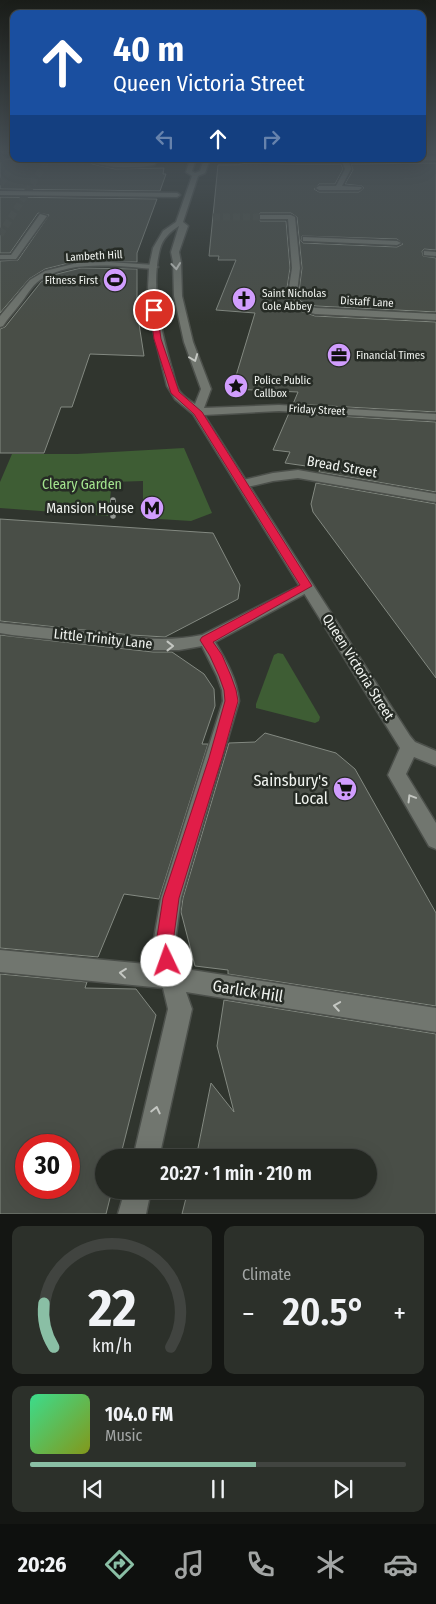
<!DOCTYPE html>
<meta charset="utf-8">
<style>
body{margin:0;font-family:"Fira Sans Condensed",sans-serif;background:#2c302a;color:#f1f3f6;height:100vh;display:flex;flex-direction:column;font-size:19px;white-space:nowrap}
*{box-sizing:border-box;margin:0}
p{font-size:16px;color:#a3a6a5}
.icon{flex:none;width:28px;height:28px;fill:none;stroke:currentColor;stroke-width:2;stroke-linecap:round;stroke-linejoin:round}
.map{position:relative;height:1214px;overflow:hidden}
.drawer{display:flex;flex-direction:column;gap:12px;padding:12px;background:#141613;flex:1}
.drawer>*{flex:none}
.hud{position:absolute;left:10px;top:10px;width:416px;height:152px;border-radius:10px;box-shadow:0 5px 20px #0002,0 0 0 1px #414440;background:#1a4fa0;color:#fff;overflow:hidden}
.speed{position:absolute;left:15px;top:1134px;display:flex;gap:10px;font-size:25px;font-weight:700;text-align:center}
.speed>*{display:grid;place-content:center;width:65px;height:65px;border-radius:50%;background:#242822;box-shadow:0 5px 20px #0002,0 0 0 1px #414440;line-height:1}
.speed .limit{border:8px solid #d22;background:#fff;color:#111}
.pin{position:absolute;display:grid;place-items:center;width:42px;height:42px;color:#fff;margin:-21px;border:2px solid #fff;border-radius:50%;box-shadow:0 1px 5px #0007}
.me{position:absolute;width:55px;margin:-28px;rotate:357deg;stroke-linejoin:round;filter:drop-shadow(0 0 4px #0008)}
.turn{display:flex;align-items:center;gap:18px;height:105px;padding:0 20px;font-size:22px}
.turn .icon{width:65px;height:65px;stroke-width:2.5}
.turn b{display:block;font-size:35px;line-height:42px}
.lanes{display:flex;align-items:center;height:48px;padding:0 20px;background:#0003;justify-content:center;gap:25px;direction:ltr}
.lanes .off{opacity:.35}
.big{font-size:38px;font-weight:600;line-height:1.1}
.drawer .widget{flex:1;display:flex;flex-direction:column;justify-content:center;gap:8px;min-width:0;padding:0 18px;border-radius:10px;background:#2c302a}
.drawer .dial{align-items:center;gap:0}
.dial svg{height:130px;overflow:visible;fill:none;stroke:#414440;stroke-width:7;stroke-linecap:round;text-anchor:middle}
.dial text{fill:#f1f3f6;stroke:none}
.song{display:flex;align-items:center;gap:15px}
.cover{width:60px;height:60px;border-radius:8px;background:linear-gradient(135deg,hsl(150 70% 55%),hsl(70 70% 35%))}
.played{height:5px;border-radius:2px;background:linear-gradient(90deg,#8abfa5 60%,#414440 60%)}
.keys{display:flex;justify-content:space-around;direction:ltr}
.heat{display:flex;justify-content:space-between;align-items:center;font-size:28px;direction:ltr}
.drawer .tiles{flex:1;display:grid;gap:12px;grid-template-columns:1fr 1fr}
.widget:last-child{grid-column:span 2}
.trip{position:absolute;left:95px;top:1149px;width:282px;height:50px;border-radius:25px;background:#242822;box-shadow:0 5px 20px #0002,0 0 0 1px #414440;font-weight:600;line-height:50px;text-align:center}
.tab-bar{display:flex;height:80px;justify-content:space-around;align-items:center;background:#0e100e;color:#a3a6a5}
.tab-bar .icon{width:35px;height:35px}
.tab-bar .selected{color:#8abfa5}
.tab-bar b{font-size:22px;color:#f1f3f6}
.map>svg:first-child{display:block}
.green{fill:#3e5d34}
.building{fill:#494e47;stroke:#838981;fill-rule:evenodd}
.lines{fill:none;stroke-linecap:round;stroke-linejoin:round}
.street-tunnel{stroke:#4d524b;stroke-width:7;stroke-dasharray:7 3;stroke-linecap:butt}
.primary-tunnel{stroke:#4d524b;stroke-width:7;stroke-dasharray:7 3;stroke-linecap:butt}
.street-casing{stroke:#4c504b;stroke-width:3}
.secondary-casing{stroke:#4c504b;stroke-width:3}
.street{fill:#71766f;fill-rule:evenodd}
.secondary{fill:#71766f;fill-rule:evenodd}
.rail-casing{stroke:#979b96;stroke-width:5.5}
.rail{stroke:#262b25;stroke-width:4;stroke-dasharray:11;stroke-linecap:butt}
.oneway{stroke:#c4c7c2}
.route{fill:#e11d48;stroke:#92132f}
.labels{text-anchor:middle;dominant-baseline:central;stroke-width:5;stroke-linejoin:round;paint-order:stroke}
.far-street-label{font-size:11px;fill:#f0f3ef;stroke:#262b25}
.far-poi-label{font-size:11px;fill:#f0f3ef;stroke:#262b25;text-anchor:start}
.street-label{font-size:14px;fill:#f0f3ef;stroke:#262b25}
.park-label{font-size:14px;fill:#a3e48e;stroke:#262b25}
.poi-label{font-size:14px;fill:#f0f3ef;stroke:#262b25;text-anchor:end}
.near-poi-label{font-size:16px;fill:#f0f3ef;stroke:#262b25;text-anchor:end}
.near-street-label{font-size:16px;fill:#f0f3ef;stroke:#262b25}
</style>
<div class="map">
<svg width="436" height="1214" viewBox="0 0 436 1214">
<rect width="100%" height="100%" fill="#30352e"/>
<!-- green -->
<g class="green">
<polygon points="184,448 212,513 191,521 143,518 143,481 112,482 108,516 0,508 0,482 12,454 77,454"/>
<polygon points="278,653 283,654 320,717 319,721 315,723 256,708 256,704 274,655"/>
</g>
<!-- building -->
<g class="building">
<polygon points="0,159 92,159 92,164 115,169 164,168 163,174 166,174 160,191 0,189"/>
<path d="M436,163V250L424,249L422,251L423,256L436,258V312L316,306L302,302L298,299L302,268L297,217L291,213H260L258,215L260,221H286L290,268L285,301L294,309L315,316L436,322V412L293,404L298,392L232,389L255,313L216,310L236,260H218L219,256H209L218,165L341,164L343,169L335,184H319L314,189L319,192H359L364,188L362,186L345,184L353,170L351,164ZM302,236L397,239L403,244L397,247L303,243L301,241Z"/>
<polygon points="0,197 157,199 137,253 137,262 77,261 45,269 29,279 0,313 0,261 18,260 49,215 38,213 10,253 0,253"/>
<polygon points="81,268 137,269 137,311 144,356 90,354 72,407 61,407 44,453 0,453 0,329 5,327 41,282 53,275"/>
<polygon points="289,413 436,422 436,492 319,472 320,468 285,463 290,452 273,450"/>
<polygon points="316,483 436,504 436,678 313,512 311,504"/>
<polygon points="0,519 213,533 240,585 238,599 165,637 131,635 0,621"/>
<polygon points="0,635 153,652 172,652 204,674 214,689 215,706 202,744 208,744 159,899 124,894 98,957 0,948"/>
<polygon points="265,733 336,753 355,769 436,913 436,1006 228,974 228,970 195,966 181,912 183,898 229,743 255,742"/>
<path d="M0,974L87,982L85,988L136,989L156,1015L120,1158H104V1190H112L106,1214H0ZM26,1145H69V1188H26Z"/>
<polygon points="224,1000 436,1034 436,1214 182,1214 188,1190 369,1190 369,1158 196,1158 211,1083 234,1112 217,1046"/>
</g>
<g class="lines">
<!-- street-tunnel -->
<g class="street-tunnel">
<polyline points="213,217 263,217"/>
<polyline points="0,235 48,159"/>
</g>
<!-- primary-tunnel -->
<g class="primary-tunnel">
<polyline points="0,162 5,153"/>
<polyline points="0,185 17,159"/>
</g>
<!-- street casing -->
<g class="street-casing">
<g id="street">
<polygon points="436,156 436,160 349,162 351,169 342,186 361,187 362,188 359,190 319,190 316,188 319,186 336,186 345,169 342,162 243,164 240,162 243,160 422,159 422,157"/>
<path d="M94,159L124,163L149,162L153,159H159L154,165C135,168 112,169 93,162Z"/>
<polygon points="0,191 177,193 180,195 177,197 0,195"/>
<polygon points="40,214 47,216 16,259 0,259 0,255 11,255"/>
<polygon points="260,215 291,215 295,217 300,268 296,300 301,304 316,308 436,314 436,320 315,314 295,308 287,301 292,268 288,219 260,219"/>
<polygon points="303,237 397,241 401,243 397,245 306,241 303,241"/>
<polygon points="424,251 436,252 436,256 424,255"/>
<path d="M109,262L154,265L158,267L154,269C119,266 71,259 40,280C31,286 26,297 20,304C14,312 8,318 3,326L0,327V316L30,280L45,271L77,263Z"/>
<polygon points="298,470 436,494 436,502 298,478 273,481 243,488 237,484 239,481 273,473"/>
<path d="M307,582L312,584L314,587L312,590L215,642C226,660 237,680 239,701L181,898L174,950L179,968L436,1008V1032L186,992L192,1009L159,1158H133L168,1009L163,988L0,972V950L156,965L152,950L161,898L223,701L222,690L217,676L202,646L179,650H153L12,635L0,633V623C29,626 58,629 88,632C126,637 164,643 202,635Z"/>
<polygon points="125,1190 151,1190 146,1214 118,1214"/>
</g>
</g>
<!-- secondary casing -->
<g class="secondary-casing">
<path id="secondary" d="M190,159H196L192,171L195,173L200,171L204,159H210L205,173L198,176L183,222L188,226L179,252L181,262L182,296L193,342L211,389L204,408L279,405L436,414V420L279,411L204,415L410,736L415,742L436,751V766L414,757L406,774L436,823V849L429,846L388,775L400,748L193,414L175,399L167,386L154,334L148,289L149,267L153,248L163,231L176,222L192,176L186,172ZM179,226L171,252L173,262L174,296L184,342L201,389L195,404C190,401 184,397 180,392C175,385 174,374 171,366C161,330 150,287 160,249C163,238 170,232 179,226Z"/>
</g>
<!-- street -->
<use href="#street" class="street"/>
<!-- secondary -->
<use href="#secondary" class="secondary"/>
<!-- rail casing -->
<g class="rail-casing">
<polyline id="rail" points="113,500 113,516"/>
</g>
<!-- rail -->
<use href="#rail" class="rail"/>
</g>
<!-- one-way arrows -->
<defs><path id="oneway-chevron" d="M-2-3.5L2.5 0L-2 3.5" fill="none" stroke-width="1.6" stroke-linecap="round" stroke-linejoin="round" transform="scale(1.25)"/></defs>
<g class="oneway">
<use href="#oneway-chevron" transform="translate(176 266) rotate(84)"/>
<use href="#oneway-chevron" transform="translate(194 358) rotate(69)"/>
<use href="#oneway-chevron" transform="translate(170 646)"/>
<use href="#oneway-chevron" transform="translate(411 798) rotate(-121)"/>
<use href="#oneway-chevron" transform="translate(123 973) rotate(-174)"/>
<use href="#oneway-chevron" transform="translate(337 1006) rotate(-171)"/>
<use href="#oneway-chevron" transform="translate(156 1110) rotate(-77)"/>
</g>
<!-- sky -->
<linearGradient id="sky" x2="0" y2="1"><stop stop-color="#1a1d19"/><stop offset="0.47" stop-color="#485157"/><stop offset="1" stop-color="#485157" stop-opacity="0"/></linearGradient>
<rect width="436" height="323" fill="url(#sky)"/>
<!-- route -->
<polygon class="route" points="154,308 157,310 161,339 179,392 202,412 312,586 213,642 222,655 231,676 236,690 238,701 222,758 179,898 172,950 175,961 173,967 167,970 161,967 155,950 163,898 209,758 225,701 224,690 219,676 210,656 200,640 202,637 300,585 194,414 171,393 154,339 150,310"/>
<!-- icons -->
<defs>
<g id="stadium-disc" transform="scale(1.25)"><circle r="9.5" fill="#d19dfe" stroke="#262b25"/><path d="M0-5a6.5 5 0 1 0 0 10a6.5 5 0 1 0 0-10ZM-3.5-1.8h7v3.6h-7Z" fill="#111"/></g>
<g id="church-disc" transform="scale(1.25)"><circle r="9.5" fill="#d19dfe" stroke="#262b25"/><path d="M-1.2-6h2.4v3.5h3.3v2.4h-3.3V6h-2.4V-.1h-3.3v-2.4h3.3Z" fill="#111"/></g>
<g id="office-disc" transform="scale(1.25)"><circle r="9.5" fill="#d19dfe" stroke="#262b25"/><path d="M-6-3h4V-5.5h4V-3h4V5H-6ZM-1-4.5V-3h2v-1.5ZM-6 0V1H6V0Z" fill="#111"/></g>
<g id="sight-disc" transform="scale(1.25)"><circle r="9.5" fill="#d19dfe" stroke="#262b25"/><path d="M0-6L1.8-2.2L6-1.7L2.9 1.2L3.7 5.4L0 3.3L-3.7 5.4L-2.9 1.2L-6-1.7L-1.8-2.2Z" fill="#111"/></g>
<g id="metro-disc" transform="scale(1.25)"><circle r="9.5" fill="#d19dfe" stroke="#262b25"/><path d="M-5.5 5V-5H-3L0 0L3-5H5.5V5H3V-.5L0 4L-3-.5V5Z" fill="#111"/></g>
<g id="supermarket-disc" transform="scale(1.25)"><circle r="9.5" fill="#d19dfe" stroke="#262b25"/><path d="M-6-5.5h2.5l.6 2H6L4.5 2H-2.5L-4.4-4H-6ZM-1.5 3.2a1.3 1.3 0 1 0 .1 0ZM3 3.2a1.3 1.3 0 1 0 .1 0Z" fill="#111"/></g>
</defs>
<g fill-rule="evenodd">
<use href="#stadium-disc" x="115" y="280"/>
<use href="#church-disc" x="244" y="299"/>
<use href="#office-disc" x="339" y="355"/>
<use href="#sight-disc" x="236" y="386"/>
<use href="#metro-disc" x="152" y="508"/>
<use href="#supermarket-disc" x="345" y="789"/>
</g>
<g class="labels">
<!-- far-street labels -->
<g class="far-street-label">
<text transform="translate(94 256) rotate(-3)">Lambeth Hill</text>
<text transform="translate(367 302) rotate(3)">Distaff Lane</text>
<text transform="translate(317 410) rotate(3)">Friday Street</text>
</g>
<!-- far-poi labels -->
<g class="far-poi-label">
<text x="98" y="280" text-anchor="end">Fitness First</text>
<text x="262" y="293">Saint Nicholas<tspan x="262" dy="13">Cole Abbey</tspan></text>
<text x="356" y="355">Financial Times</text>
<text x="254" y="380">Police Public<tspan x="254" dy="13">Callbox</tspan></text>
</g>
<!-- street labels -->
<g class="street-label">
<text transform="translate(342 467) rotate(10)">Bread Street</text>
<text transform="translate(103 639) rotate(6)">Little Trinity Lane</text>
<text transform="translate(358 667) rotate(58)">Queen Victoria Street</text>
</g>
<!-- park labels -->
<g class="park-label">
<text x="82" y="484">Cleary Garden</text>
</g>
<!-- poi labels -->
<g class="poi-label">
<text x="134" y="508">Mansion House</text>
</g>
<!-- near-poi labels -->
<g class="near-poi-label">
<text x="328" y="780">Sainsbury's<tspan x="328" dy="18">Local</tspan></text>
</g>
<!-- near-street labels -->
<g class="near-street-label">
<text transform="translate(248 991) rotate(9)">Garlick Hill</text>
</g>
</g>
</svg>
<div class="speed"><div class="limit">30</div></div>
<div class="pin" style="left:154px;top:310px;background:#d93025"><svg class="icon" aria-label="arrive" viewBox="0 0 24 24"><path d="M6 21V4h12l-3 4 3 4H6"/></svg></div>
<svg class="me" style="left:167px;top:961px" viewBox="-20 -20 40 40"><circle r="19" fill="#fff"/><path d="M0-13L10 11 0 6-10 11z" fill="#e11d48"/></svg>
<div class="trip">20:27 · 1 min · 210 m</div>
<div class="hud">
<div class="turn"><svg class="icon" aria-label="ahead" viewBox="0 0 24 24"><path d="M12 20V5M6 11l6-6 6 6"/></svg><div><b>40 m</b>Queen Victoria Street</div></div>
<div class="lanes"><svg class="icon off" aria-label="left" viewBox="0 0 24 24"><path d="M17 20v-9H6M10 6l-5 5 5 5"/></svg><svg class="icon" aria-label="ahead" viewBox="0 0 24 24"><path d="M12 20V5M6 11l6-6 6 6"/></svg><svg class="icon off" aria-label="right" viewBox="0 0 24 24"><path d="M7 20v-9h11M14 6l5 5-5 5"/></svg></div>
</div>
</div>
<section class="drawer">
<div class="tiles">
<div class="widget dial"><svg viewBox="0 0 100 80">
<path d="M14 69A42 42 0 1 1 86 69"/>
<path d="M14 69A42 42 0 0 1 8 42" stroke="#8abfa5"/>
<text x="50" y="56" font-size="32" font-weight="700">22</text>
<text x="50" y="72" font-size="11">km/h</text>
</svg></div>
<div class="widget"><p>Climate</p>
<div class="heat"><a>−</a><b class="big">20.5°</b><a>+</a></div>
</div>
<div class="widget">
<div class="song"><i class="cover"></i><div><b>104.0 FM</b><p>Music</p></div></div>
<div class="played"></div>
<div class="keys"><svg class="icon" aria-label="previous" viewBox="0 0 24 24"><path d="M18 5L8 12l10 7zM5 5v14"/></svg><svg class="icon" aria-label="pause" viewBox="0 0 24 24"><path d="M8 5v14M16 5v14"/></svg><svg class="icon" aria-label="next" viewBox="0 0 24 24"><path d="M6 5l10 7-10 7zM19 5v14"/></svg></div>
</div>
</div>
</section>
<nav class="tab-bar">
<b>20:26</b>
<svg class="icon selected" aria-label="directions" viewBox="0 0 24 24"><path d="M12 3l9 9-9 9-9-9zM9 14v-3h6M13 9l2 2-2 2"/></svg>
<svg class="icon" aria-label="music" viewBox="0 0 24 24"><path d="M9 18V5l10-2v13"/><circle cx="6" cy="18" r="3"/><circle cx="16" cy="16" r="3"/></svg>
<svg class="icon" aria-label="phone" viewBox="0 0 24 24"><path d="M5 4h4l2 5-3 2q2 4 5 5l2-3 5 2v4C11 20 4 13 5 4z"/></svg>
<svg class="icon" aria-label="climate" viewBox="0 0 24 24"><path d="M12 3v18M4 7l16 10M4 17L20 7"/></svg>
<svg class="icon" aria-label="car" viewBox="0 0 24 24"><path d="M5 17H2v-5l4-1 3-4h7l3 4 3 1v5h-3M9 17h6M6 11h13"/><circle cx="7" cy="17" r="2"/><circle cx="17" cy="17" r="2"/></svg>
</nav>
